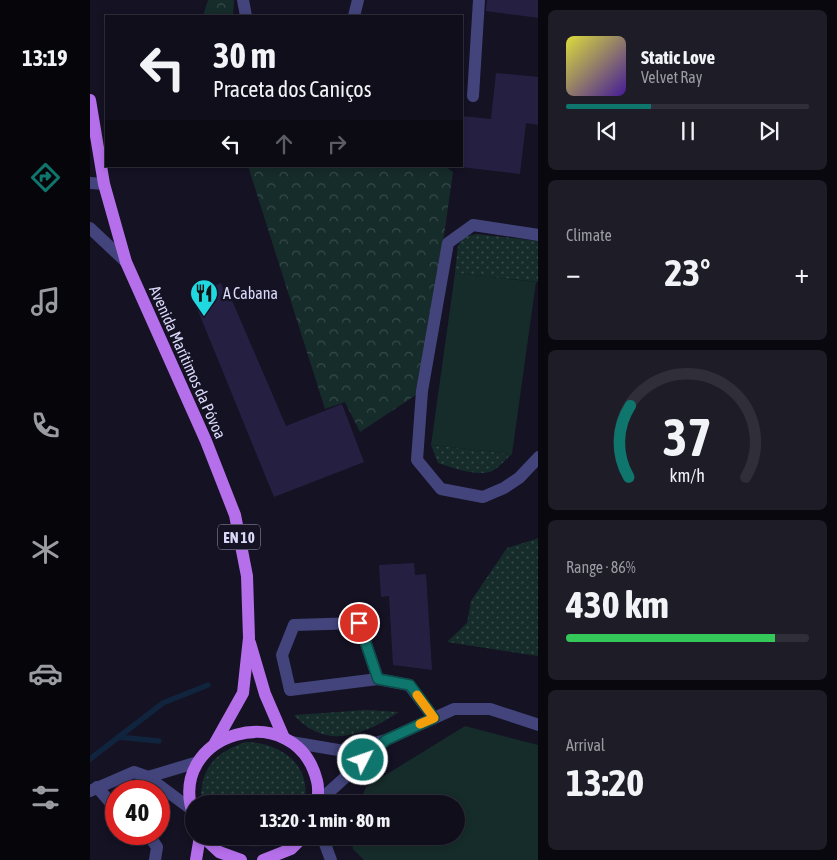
<!DOCTYPE html>
<meta charset="utf-8">
<style>
body{margin:0;font-family:"Asap Condensed",sans-serif;background:#1d1c27;color:#f1f3f6;height:100vh;display:flex;flex-direction:column;font-size:19px;white-space:nowrap}
*{box-sizing:border-box;margin:0}
p{font-size:16px;color:#9b9ca2}
.icon{flex:none;width:28px;height:28px;fill:none;stroke:currentColor;stroke-width:2;stroke-linecap:round;stroke-linejoin:round}
.map{position:relative;flex:1;overflow:hidden}
.drawer{display:flex;flex-direction:column;gap:10px;padding:10px;background:#08080e;width:299px}
.drawer>*{flex:none}
.hud{position:absolute;left:15px;top:15px;width:358px;height:152px;border-radius:0px;box-shadow:0 2px 8px #0003,0 0 0 1px #2f2e39;background:#0f0e1a;color:#f1f3f6;overflow:hidden}
.speed{position:absolute;left:15px;top:780px;display:flex;gap:10px;font-size:25px;font-weight:700;text-align:center}
.speed>*{display:grid;place-content:center;width:65px;height:65px;border-radius:50%;background:#0f0e1a;box-shadow:0 2px 8px #0003,0 0 0 1px #2f2e39;line-height:1}
.speed .limit{border:8px solid #d22;background:#fff;color:#111}
.pin{position:absolute;display:grid;place-items:center;width:42px;height:42px;color:#fff;margin:-21px;border:2px solid #fff;border-radius:50%;box-shadow:0 1px 5px #0007}
.me{position:absolute;width:55px;margin:-28px;rotate:49deg;stroke-linejoin:round;filter:drop-shadow(0 0 4px #0008)}
.turn{display:flex;align-items:center;gap:18px;height:105px;padding:0 25px;font-size:22px}
.turn .icon{width:65px;height:65px;stroke-width:2.5}
.turn b{display:block;font-size:35px;line-height:42px}
.lanes{display:flex;align-items:center;height:48px;padding:0 25px;background:#0003;justify-content:center;gap:25px;direction:ltr}
.lanes .off{opacity:.35}
.big{font-size:38px;font-weight:700;line-height:1.1}
.drawer .widget{flex:1;display:flex;flex-direction:column;justify-content:center;gap:8px;min-width:0;padding:0 18px;border-radius:8px;background:#1d1c27}
.drawer .dial{align-items:center;gap:0}
.dial svg{height:130px;overflow:visible;fill:none;stroke:#2f2e39;stroke-width:7;stroke-linecap:round;text-anchor:middle}
.dial text{fill:#f1f3f6;stroke:none}
.song{display:flex;align-items:center;gap:15px}
.cover{width:60px;height:60px;border-radius:8px;background:linear-gradient(135deg,hsl(60 70% 55%),hsl(260 70% 35%))}
.played{height:5px;border-radius:2px;background:linear-gradient(90deg,#0f766e 35%,#2f2e39 35%)}
.keys{display:flex;justify-content:space-around;direction:ltr}
.heat{display:flex;justify-content:space-between;align-items:center;font-size:28px;direction:ltr}
.charge{height:8px;border-radius:4px;background:linear-gradient(90deg,#34c759 86%,#2f2e39 0)}
.trip{position:absolute;left:95px;top:795px;width:280px;height:50px;border-radius:25px;background:#0f0e1a;box-shadow:0 2px 8px #0003,0 0 0 1px #2f2e39;font-weight:700;line-height:50px;text-align:center}
main{display:flex;flex:1;min-height:0}
.dock{display:flex;flex-direction:column;width:90px;justify-content:space-around;align-items:center;background:#06060a;color:#9b9ca2}
.dock .icon{width:35px;height:35px}
.dock .on{color:#0f766e}
.dock b{font-size:22px;color:#f1f3f6}
.map>svg:first-child{display:block}
.grass{fill:url(#grass-dots)}
.park{fill:url(#park-crowns)}
.garden{fill:#162c2a}
.lines{fill:none;stroke-linecap:round;stroke-linejoin:round}
.stream{stroke:#11243d;stroke-width:5.5}
.building{fill:#252042}
.minor{stroke:#43447c;stroke-width:12}
.major{stroke:#b56feb;stroke-width:12}
.route-casing{stroke:#0a4d48;stroke-width:12}
.route{stroke:#0f766e;stroke-width:9}
.slow{stroke:#f59e0b;stroke-width:9}
.labels{text-anchor:middle;dominant-baseline:central;stroke-width:5;stroke-linejoin:round;paint-order:stroke}
.shield{fill:#141223;stroke:#9f9dba;stroke-width:1}
.shield-label{font-size:15px;font-weight:bold;fill:#dbd9fa}
.poi-label{font-size:16px;fill:#dbd9fa;stroke:#141223;text-anchor:start}
.street-label{font-size:16px;fill:#dbd9fa;stroke:#141223}
</style>
<main>
<nav class="dock">
<b>13:19</b>
<svg class="icon on" aria-label="directions" viewBox="0 0 24 24"><path d="M12 3l9 9-9 9-9-9zM9 14v-3h6M13 9l2 2-2 2"/></svg>
<svg class="icon" aria-label="music" viewBox="0 0 24 24"><path d="M9 18V5l10-2v13"/><circle cx="6" cy="18" r="3"/><circle cx="16" cy="16" r="3"/></svg>
<svg class="icon" aria-label="phone" viewBox="0 0 24 24"><path d="M5 4h4l2 5-3 2q2 4 5 5l2-3 5 2v4C11 20 4 13 5 4z"/></svg>
<svg class="icon" aria-label="climate" viewBox="0 0 24 24"><path d="M12 3v18M4 7l16 10M4 17L20 7"/></svg>
<svg class="icon" aria-label="car" viewBox="0 0 24 24"><path d="M5 17H2v-5l4-1 3-4h7l3 4 3 1v5h-3M9 17h6M6 11h13"/><circle cx="7" cy="17" r="2"/><circle cx="17" cy="17" r="2"/></svg>
<svg class="icon" aria-label="filters" viewBox="0 0 24 24"><path d="M4 7h16M4 17h16"/><circle cx="9" cy="7" r="2"/><circle cx="15" cy="17" r="2"/></svg>
</nav>
<div class="map">
<svg width="449" height="860" viewBox="0 0 449 860">
<defs>
<pattern id="grass-dots" width="8" height="8" patternUnits="userSpaceOnUse" patternTransform="scale(1.25)"><rect width="8" height="8" fill="#162c2a"/><path d="M2 2h.1M6 6h.1" fill="none" stroke="#374a4a" stroke-width="1.8" stroke-linecap="round"/></pattern>
<pattern id="park-crowns" width="20" height="18" patternUnits="userSpaceOnUse" patternTransform="scale(1.25)"><rect width="20" height="18" fill="#162c2a"/><path d="M2 6a3 3 0 1 1 6 0M12 15a3 3 0 1 1 6 0" fill="none" stroke="#374a4a"/></pattern>
</defs>
<rect width="100%" height="100%" fill="#141223"/>
<!-- grass -->
<g class="grass">
<polygon points="387,234 448,241 448,282 365,273 368,246 373,237"/>
<path d="M341,445L422,454C416,459 408,469 400,472C385,476 363,468 348,463Z"/>
<polygon points="449,538 448,656 357,642 377,623 381,601 417,548"/>
<path d="M276,710L309,712C274,735 236,751 204,715Z"/>
<path d="M156,742C191,743 223,765 214,804H111C110,769 123,753 156,742Z"/>
<path d="M132,836H194C176,851 150,849 132,836Z"/>
</g>
<!-- park -->
<g class="park">
<polygon points="118,0 144,0 143,16 113,16"/>
<polygon points="158,166 354,166 363,172 332,391 270,432 255,402 235,409"/>
</g>
<!-- garden -->
<g class="garden">
<polygon points="365,273 446,282 422,454 341,445"/>
<polygon points="375,726 448,745 448,860 274,860 263,849 261,836 366,836 366,804 269,804 276,787"/>
</g>
<g class="lines">
<!-- stream -->
<g class="stream">
<polyline points="28,737 69,741"/>
<polyline points="0,759 73,703 118,685"/>
</g>
</g>
<!-- building -->
<g class="building">
<polygon points="397,0 449,0 449,18 396,11"/>
<polygon points="406,73 449,77 449,125 436,123 430,174 371,167 371,116 401,119"/>
<polygon points="131,283 135,293 138,291 196,426 252,404 274,462 184,497 102,296"/>
<polygon points="324,563 325,575 336,574 342,670 303,665 299,596 291,597 289,565"/>
</g>
<g class="lines">
<!-- minor -->
<g class="minor">
<polyline points="153,0 156,16"/>
<polyline points="264,16 268,0"/>
<polyline points="383,96 389,0"/>
<polyline points="0,183 14,184"/>
<polyline points="0,228 36,262"/>
<polyline points="449,235 383,225 358,243 332,391 327,460 351,489 393,497 414,488 429,478 449,457"/>
<polyline points="288,679 200,690 192,655 204,625 269,623 288,679 319,685 344,718"/>
<polyline points="201,742 254,751 296,740 364,709 400,709 449,725"/>
<polyline points="58,777 108,762"/>
<polyline points="7,787 26,809"/>
<polyline points="0,791 44,772 58,777 101,809"/>
<polyline points="227,803 295,741"/>
<polyline points="58,834 67,847 65,860"/>
<polyline points="232,836 241,860"/>
</g>
<!-- major -->
<g class="major">
<polyline points="0,100 14,184 36,262 116,441 145,515 157,576 159,638 153,693 125,743"/>
<polyline points="160,643 175,694 194,738"/>
<path d="M104,817C73,732 206,695 227,781C229,788 228,797 227,804"/>
<polyline points="112,836 129,852 151,860"/>
<polyline points="106,860 110,836"/>
<polyline points="173,860 201,849 214,836"/>
</g>
</g>
<g class="lines">
<!-- route casing -->
<g class="route-casing">
<polyline id="route" points="269,623 288,679 320,685 344,718 296,740 273,760"/>
</g>
<!-- route -->
<use href="#route" class="route"/>
<!-- slow -->
<polyline class="slow" points="327,695 344,718 330,724"/>
</g>
<!-- icons -->
<defs>
<g id="restaurant-pin" transform="scale(1.4375)"><path d="M0 17L-7.5 6A9.5 9.5 0 1 1 7.5 6Z" fill="#20d8df" stroke="#141223"/><path d="M-5-6h1v4h1v-4h1v4h1v-4h1v5L-1.5 .5V6h-2V.5L-5-1ZM5-6V6H3V1.5H1.5Q1.5-4 5-6Z" fill="#111"/></g>
</defs>
<g fill-rule="evenodd">
<use href="#restaurant-pin" x="114" y="293"/>
</g>
<g class="labels">
<!-- shield labels -->
<rect class="shield" x="128" y="524.5" width="42" height="25" rx="4"/>
<g class="shield-label">
<text x="149" y="537">EN 10</text>
</g>
<!-- poi labels -->
<g class="poi-label">
<text x="133" y="293">A Cabana</text>
</g>
<!-- street labels -->
<g class="street-label">
<text transform="translate(98 362) rotate(66)">Avenida Marítimos da Póvoa</text>
</g>
</g>
</svg>
<div class="speed"><div class="limit">40</div></div>
<div class="pin" style="left:269px;top:623px;background:#d93025"><svg class="icon" aria-label="arrive" viewBox="0 0 24 24"><path d="M6 21V4h12l-3 4 3 4H6"/></svg></div>
<svg class="me" style="left:273px;top:760px" viewBox="-20 -20 40 40"><circle r="17" fill="#0f766e" stroke="#fff" stroke-width="3"/><path d="M0-11L8 9 0 5-8 9z" fill="#fff"/></svg>
<div class="trip">13:20 · 1 min · 80 m</div>
<div class="hud">
<div class="turn"><svg class="icon" aria-label="left" viewBox="0 0 24 24"><path d="M17 20v-9H6M10 6l-5 5 5 5"/></svg><div><b>30 m</b>Praceta dos Caniços</div></div>
<div class="lanes"><svg class="icon" aria-label="left" viewBox="0 0 24 24"><path d="M17 20v-9H6M10 6l-5 5 5 5"/></svg><svg class="icon off" aria-label="ahead" viewBox="0 0 24 24"><path d="M12 20V5M6 11l6-6 6 6"/></svg><svg class="icon off" aria-label="right" viewBox="0 0 24 24"><path d="M7 20v-9h11M14 6l5 5-5 5"/></svg></div>
</div>
</div>
<section class="drawer">
<div class="widget">
<div class="song"><i class="cover"></i><div><b>Static Love</b><p>Velvet Ray</p></div></div>
<div class="played"></div>
<div class="keys"><svg class="icon" aria-label="previous" viewBox="0 0 24 24"><path d="M18 5L8 12l10 7zM5 5v14"/></svg><svg class="icon" aria-label="pause" viewBox="0 0 24 24"><path d="M8 5v14M16 5v14"/></svg><svg class="icon" aria-label="next" viewBox="0 0 24 24"><path d="M6 5l10 7-10 7zM19 5v14"/></svg></div>
</div>
<div class="widget"><p>Climate</p>
<div class="heat"><a>−</a><b class="big">23°</b><a>+</a></div>
</div>
<div class="widget dial"><svg viewBox="0 0 100 80">
<path d="M14 69A42 42 0 1 1 86 69"/>
<path d="M14 69A42 42 0 0 1 15 25" stroke="#0f766e"/>
<text x="50" y="56" font-size="32" font-weight="700">37</text>
<text x="50" y="72" font-size="11">km/h</text>
</svg></div>
<div class="widget"><p>Range · 86%</p><b class="big">430 km</b><div class="charge"></div></div>
<div class="widget"><p>Arrival</p><b class="big">13:20</b></div>
</section>
</main>
